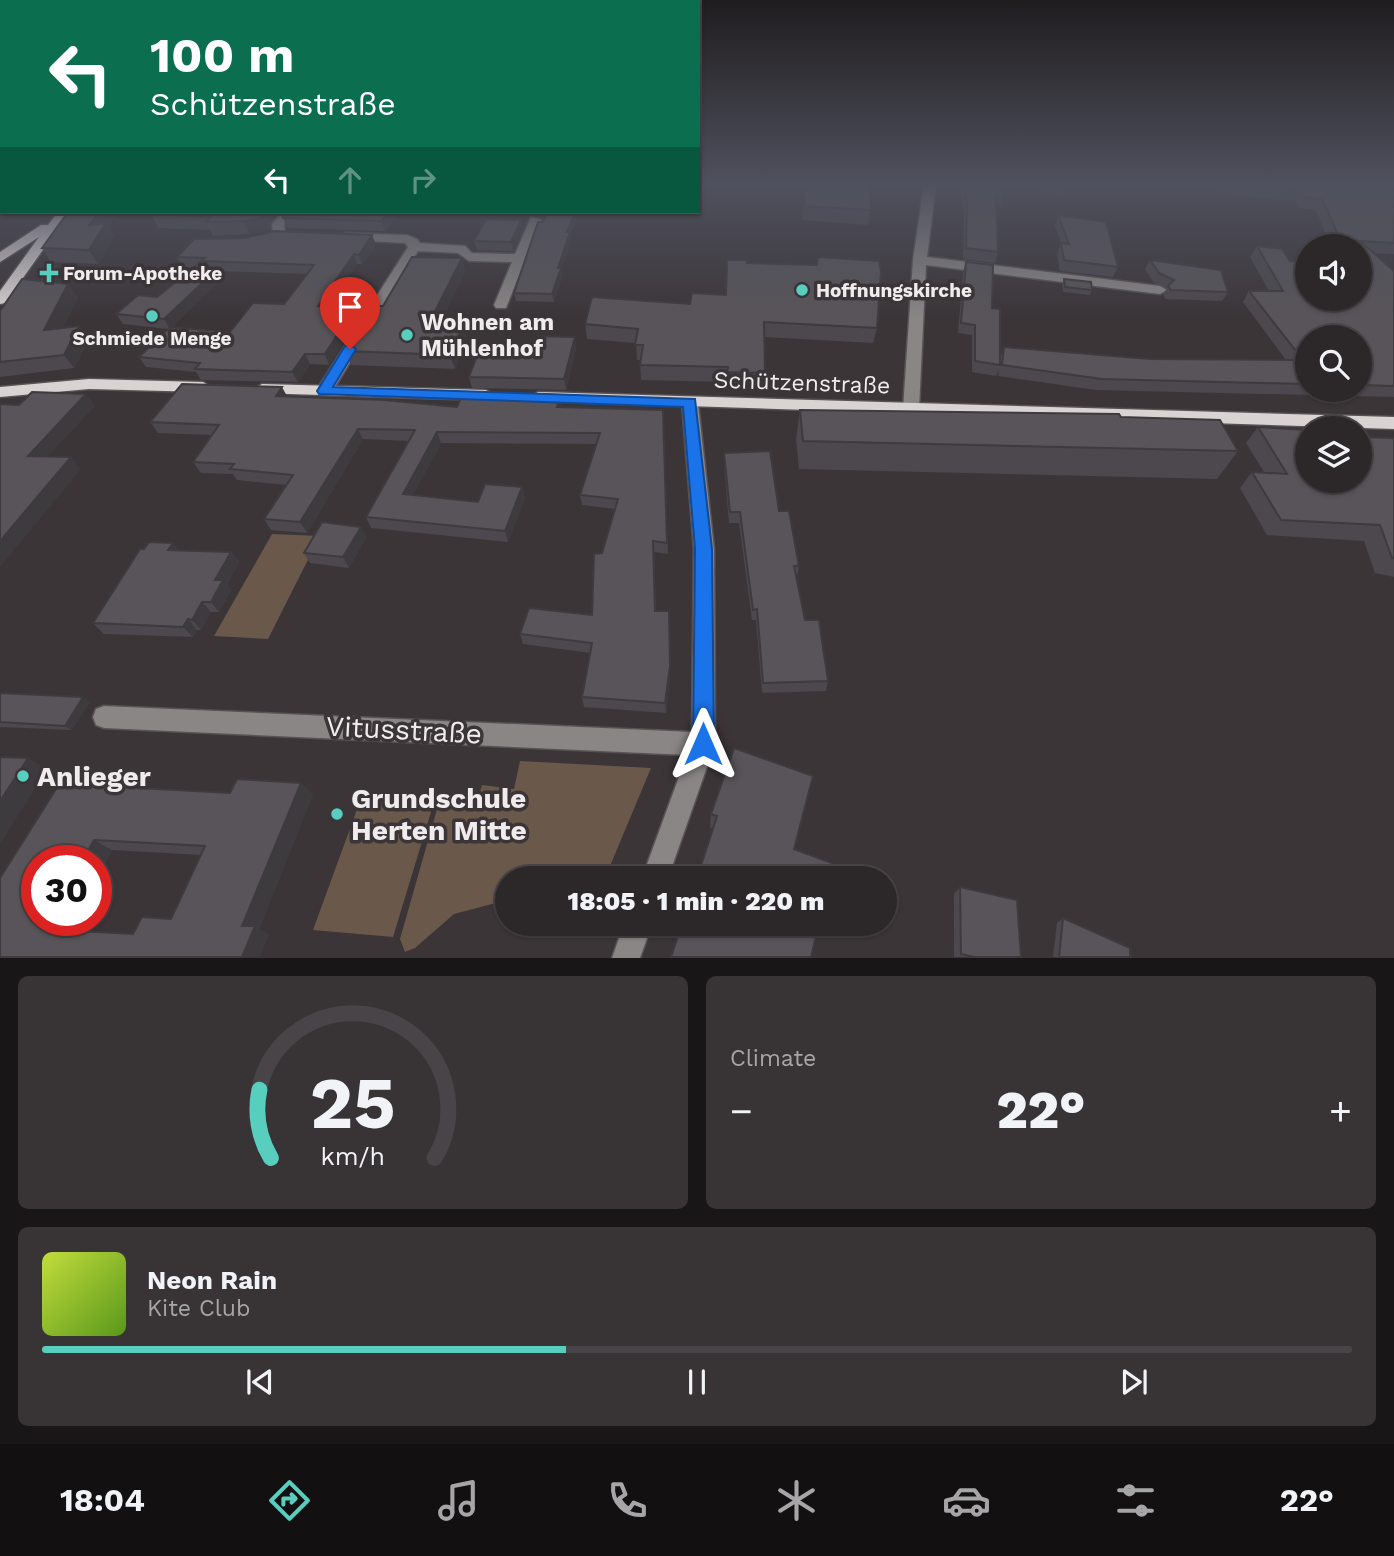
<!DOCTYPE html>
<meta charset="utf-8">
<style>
body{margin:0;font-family:"Work Sans",sans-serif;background:#383436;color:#f1f3f6;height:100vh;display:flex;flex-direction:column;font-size:26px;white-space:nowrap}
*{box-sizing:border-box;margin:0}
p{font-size:23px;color:#a6a6a8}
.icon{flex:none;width:38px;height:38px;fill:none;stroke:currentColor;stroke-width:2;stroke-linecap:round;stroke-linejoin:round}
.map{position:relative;height:958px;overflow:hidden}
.panel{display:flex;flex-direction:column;gap:18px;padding:18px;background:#181617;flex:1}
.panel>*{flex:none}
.guide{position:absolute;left:0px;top:0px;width:700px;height:214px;box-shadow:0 2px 5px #0004,0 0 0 2px #484447;background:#0b6e4f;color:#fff;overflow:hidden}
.fabs{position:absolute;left:1295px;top:234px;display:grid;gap:14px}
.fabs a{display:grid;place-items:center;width:77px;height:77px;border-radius:50%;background:#2c282a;box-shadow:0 2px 5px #0004,0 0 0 2px #484447;font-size:35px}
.speed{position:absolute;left:21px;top:845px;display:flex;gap:14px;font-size:35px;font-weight:700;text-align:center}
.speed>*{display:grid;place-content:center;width:91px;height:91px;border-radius:50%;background:#2c282a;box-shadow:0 2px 5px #0004,0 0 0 2px #484447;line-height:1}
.speed .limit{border:10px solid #d22;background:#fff;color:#111}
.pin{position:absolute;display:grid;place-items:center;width:60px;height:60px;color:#fff;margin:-72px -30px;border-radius:50% 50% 50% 0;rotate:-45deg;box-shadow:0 0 7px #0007}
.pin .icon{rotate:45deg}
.me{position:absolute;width:77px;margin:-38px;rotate:0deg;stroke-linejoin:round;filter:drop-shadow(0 0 5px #0008)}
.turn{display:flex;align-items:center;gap:24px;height:147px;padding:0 35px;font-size:32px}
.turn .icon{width:91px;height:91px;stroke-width:2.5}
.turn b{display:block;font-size:49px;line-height:60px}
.lanes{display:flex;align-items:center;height:66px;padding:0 35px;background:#0003;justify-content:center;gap:35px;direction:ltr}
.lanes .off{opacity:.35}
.big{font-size:52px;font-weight:800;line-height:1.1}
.panel .tile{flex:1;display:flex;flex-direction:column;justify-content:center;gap:10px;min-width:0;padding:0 24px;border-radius:10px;background:#383436}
.panel .dial{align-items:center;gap:0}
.dial svg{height:182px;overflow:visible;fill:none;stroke:#484447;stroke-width:7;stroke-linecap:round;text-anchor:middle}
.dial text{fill:#f1f3f6;stroke:none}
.song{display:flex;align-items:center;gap:21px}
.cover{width:84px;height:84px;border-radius:10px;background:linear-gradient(135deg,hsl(70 70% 55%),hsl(90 70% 35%))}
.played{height:7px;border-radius:4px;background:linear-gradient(90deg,#58cebf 40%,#484447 40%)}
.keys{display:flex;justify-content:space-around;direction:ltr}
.heat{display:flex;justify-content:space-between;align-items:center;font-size:38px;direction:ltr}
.panel .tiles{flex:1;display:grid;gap:18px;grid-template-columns:1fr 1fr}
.tile:last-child{grid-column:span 2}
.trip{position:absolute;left:495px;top:866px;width:402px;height:70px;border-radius:35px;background:#2c282a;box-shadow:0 2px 5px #0004,0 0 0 2px #484447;font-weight:800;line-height:70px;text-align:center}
.tab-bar{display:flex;height:112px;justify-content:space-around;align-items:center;background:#121011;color:#a6a6a8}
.tab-bar .icon{width:49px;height:49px}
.tab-bar .selected{color:#58cebf}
.tab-bar b{font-size:32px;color:#f1f3f6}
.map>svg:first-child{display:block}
.green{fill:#6a584b}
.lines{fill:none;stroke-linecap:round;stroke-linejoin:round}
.minor-casing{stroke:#585255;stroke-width:3}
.major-casing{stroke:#585255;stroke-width:3}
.minor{fill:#898685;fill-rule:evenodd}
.major{fill:#dad3d3;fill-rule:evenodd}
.wall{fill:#4c484d;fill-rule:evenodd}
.shaded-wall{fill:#3e3b3e}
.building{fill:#585459;stroke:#3e3b3e;stroke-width:2;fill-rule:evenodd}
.route{fill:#1a73e8;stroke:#114b97;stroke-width:2}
.poi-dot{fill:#58cebf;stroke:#3b3538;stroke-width:2.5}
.labels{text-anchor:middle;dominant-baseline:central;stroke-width:7;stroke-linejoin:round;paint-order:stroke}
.far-poi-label{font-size:19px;font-weight:bold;fill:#f0ecee;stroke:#3b3538;text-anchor:start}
.poi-label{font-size:23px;font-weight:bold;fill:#f0ecee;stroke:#3b3538;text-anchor:start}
.street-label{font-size:23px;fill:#f0ecee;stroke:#3b3538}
.near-street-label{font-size:28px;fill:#f0ecee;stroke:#3b3538}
.near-poi-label{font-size:28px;font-weight:bold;fill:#f0ecee;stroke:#3b3538;text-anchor:start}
</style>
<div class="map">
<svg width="1394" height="958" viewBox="0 0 1394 958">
<rect width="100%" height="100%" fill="#3b3538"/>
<!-- green -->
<g class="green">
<polygon points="272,534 320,536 268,639 214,636"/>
<polygon points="520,761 651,768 605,878 508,878 507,900 454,914 415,948 405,952 400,939 439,802 477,802 482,785 514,789"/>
<polygon points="363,793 435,799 393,937 313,930"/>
</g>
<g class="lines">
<!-- minor casing -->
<g class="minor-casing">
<g id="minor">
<polygon points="924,185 936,185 927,257 1160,286 1167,290 1160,294 926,265 919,409 917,413 905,413 903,409 913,260"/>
<polygon points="282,212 294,212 284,224 285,234 279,238 273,234 272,224"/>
<polygon points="531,217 541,220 506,308 496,308 494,305 512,262 469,261 458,253 418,251 330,395 318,395 316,391 408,247 405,243 349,240 345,239 345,233 407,235 417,239 420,243 465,246 472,253 515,254"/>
<polygon points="690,398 698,403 714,549 715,744 668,878 642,878 687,755 104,728 96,725 93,717 96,709 104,706 692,732 694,549 682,403"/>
<polygon points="624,924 652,924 640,958 612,958"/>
</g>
</g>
<!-- major casing -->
<g class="major-casing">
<g id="major">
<polygon points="58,212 70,212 5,303 0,304 0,291 39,237 0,262 0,252 41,225 48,225"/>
<polygon points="89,379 203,382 211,387 203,392 89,389 0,397 0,387"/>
<polygon points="262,384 486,390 494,395 486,400 256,393 254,389"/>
<polygon points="538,392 1394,417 1394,429 532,401 530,397"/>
</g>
</g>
<!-- minor -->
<use href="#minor" class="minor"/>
<!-- major -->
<use href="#major" class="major"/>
</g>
<!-- wall -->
<g class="wall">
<polygon points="805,185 871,210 868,225 802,220"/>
<polygon points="958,185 1000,185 1004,197 1001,207 996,207 998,252 995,263 963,259 964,212"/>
<polygon points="1036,185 1066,185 1067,187 1064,196 1039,194"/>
<path d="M1210,185H1394V254L1373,253L1394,271V397L1096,390L998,376L999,369L996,376L972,372V335L958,333L963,272L966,262L992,308L1000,359L1004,347L1150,359L1286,360L1243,302L1249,291H1269L1250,257L1257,246L1290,261L1360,299V247H1331L1316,210L1298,208L1295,201L1215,194ZM1307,338H1360V390H1307Z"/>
<polygon points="68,212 119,212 108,226 114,236 98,264 51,262 42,248"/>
<polygon points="154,212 270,222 270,230 250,234 213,236 210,230 158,228 151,214"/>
<polygon points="285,212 396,212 397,214 385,231 287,228 283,218"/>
<polygon points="548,212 578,212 579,213 571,234 571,240 561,270 562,276 554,302 516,301 514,293"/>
<polygon points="1058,215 1118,267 1113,277 1060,271 1057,254 1061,243 1055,226"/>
<polygon points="523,230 513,251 477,250 474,241"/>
<path d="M372,235L376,245L362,264H357L329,306L358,318L329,365L310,364L298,382L201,380L196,372L146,367L139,357L168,329L123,324L116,314L157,297L194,267H182L177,257ZM213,271L307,274L284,304L230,332L172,327L219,281Z"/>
<polygon points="462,258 465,272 439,325 463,326 467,340 455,369 351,365 345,351 383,306"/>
<polygon points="1150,260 1228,292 1222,301 1166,299 1163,295 1167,288 1154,283 1145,269"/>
<polygon points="747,263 877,328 873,343 764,337 765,373 764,388 727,387 727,382 641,380 640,360 637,360 636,343 587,339 585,324 690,304 726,295"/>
<polygon points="1064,279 1092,290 1090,295 1063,292 1062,284"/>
<polygon points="68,284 78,298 62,328 89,339 74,368 0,377 0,311"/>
<polygon points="575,337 576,348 566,390 472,388 469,377 532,351"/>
<polygon points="287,396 457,407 562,407 663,410 668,554 654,552 656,611 670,675 666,713 584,707 582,697 591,653 523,644 520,634 592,615 602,553 615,509 582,505 580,495 597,444 441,443 413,495 478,502 522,487 525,498 508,542 371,528 366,517 409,441 363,439 307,533 271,530 264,519 287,485 237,480 233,474 201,473 193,462 212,435 158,433 150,422"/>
<polygon points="800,410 1238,451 1217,479 799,469 796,439"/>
<polygon points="1258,427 1307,481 1394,438 1394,577 1375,573 1364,541 1267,535 1240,488 1252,472 1264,472 1246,443"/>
<polygon points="724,453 779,511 799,566 797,577 796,577 805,620 828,681 826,691 762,693 756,620 752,620 739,523 729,523 724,464"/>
<polygon points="361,527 366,537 349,568 310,563 304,553"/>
<polygon points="180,551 231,552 239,562 227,584 231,590 219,612 211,612 201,630 197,630 193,637 104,634 93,623"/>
<polygon points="0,693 90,702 71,730 0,727"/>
<path d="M130,774L147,785L145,788L230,793L313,794L259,929L269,935L0,957ZM112,850L201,855L171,919L133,934L68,930L73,920H37L96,861V879Z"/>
<polygon points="813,776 713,829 710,828 711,814"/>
<polygon points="960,887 1021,957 954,957 954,894"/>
<polygon points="1063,918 1130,957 1053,957 1057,923"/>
</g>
<!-- shaded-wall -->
<g class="shaded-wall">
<polygon points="100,212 119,212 108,226 114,236 98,264 89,250 89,225"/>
<polygon points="264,212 279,212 270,222 270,230 250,234 243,221"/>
<polygon points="388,212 396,212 397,214 385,231 382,221"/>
<polygon points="575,212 578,212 579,213 571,234 571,240 561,270 562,276 554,302 552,294 558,268 567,232"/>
<polygon points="521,220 523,230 513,251 511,242"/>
<polygon points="372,235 376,245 362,264 359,255"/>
<polygon points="354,254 357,264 322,316 318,306"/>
<polygon points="462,258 465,272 432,339 428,325"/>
<polygon points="214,272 219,281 170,329 164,319"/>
<polygon points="68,284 78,298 55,343 44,330"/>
<polygon points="354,308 358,318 329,365 325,354"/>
<polygon points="79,326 89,339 74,368 64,355"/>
<polygon points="463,326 467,340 455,369 450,355"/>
<polygon points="575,337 576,348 566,390 564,379"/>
<polygon points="305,354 310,364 298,382 292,372"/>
<polygon points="282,387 288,398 276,396"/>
<polygon points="86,394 95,406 38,467 28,456"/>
<polygon points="560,395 562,406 559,418 557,407"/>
<polygon points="358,429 363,439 307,533 300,522"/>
<polygon points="437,432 441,443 408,505 403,494"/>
<polygon points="71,457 81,469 0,567 0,541"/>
<polygon points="522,487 525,498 508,542 505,531"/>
<polygon points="361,527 366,537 349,568 343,557"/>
<polygon points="173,543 182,553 168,550"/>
<polygon points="231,552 239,562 227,584 231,590 219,612 211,602 215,580"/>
<polygon points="202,602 211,612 201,630 192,620"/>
<polygon points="669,611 670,675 666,713 665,703"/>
<polygon points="188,619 197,630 193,637 183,627"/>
<polygon points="83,697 90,702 71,730 65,726"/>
<polygon points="28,758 47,770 0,844 0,801"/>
<polygon points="130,774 147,785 139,798 123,787"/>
<polygon points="301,783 313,794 259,929 269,935 260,957 242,957 242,926"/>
<polygon points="94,840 112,850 96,879 96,861 82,861"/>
<polygon points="48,920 73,920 64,937 43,929"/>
</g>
<!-- building -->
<g class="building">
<polygon points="806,185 870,185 871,210 804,206"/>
<polygon points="963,185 1000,185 1004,197 996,196 998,252 966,248 967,202"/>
<polygon points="1042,185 1066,185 1067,187"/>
<polygon points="1231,185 1394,185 1394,243 1360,241 1394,271 1394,386 1360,385 1360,338 1307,338 1307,384 1102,379 1002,365 1004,347 1150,359 1303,360 1249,291 1283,291 1257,246 1282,249 1290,261 1307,262 1307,299 1360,299 1360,247 1343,247 1323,200 1304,197 1301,191"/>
<polygon points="68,212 100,212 89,225 106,223 89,250 42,248"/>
<polygon points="154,212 264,212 264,217 243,221 206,222 211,217 151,214"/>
<polygon points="285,212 388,212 382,221 283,218 282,215"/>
<polygon points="548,212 575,212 567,232 570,232 558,268 561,268 552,294 514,293 538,222 543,222"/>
<polygon points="1058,215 1106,222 1118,267 1064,260 1061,243 1069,244"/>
<polygon points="486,219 521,220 511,242 474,241"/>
<polygon points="275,231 372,235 359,255 354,254 318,306 354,308 325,354 305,354 292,372 195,369 200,363 139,357 170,327 230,332 253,303 284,304 314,265 204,261 214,272 164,319 116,314 138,295 157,297 205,258 177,257 194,239 245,238"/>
<polygon points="412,257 462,258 428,325 463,326 450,355 345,351 374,306 383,306"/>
<polygon points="818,257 879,261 881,272 877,328 764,322 765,373 727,372 728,367 640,365 643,345 635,345 638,329 585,324 592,297 690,304 692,293 726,295 727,260 747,260 747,263 817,265"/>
<polygon points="1150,260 1221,270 1228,292 1171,290 1168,286 1174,280 1159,273"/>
<polygon points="966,262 993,265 992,308 1000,309 1000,365 975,361 975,325 961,323"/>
<polygon points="22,279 68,284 44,330 79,326 64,355 0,362 0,311"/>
<polygon points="1064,279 1091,282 1092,290 1065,287"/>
<polygon points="537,336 575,337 564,379 469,377 479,350 532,351"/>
<polygon points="182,384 282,387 276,396 384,400 457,407 463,392 560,395 557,407 663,410 667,543 653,541 655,611 669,611 670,666 665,703 582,697 592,643 520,634 529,608 592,615 594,554 602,553 618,499 580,495 600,433 437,432 403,494 478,502 485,484 522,487 505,531 366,517 415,430 358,429 300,522 264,519 293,475 230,469 234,464 193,462 219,425 150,422"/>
<polygon points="32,392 86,394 28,456 71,457 0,541 0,404 19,405"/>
<polygon points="800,410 1119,414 1121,417 1220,420 1238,451 803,441"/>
<polygon points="1258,427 1307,430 1307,481 1360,481 1360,437 1394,438 1394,558 1392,558 1380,525 1281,520 1252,472 1287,474"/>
<polygon points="770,451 779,511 789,511 799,566 794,566 805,620 819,620 828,681 763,683 757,609 753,610 740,512 730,512 724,453"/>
<polygon points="322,522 361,527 343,557 304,553"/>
<polygon points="149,542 173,543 168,550 231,552 215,580 223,580 211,602 202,602 192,620 188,619 183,627 93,623 140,549 144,549"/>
<polygon points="0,693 83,697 65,726 0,722"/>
<polygon points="734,748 813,776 794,849 832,863 828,878 697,878 717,816 711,814"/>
<polygon points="0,757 28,758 0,801"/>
<path d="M68,770L130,774L123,787L230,793L237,779L301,783L242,926H255L242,957H0V878ZM94,840L205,846L171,919L142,917L133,934L43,929L48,920H37V861H82Z"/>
<polygon points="960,887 1017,900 1021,957 974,957 961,954"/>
<polygon points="1063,918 1130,948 1130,957 1059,957"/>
<polygon points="682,924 819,924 811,957 671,957"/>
</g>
<!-- sky -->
<linearGradient id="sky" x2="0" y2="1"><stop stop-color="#201d1f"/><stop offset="0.58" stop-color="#4f515e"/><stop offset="1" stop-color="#4f515e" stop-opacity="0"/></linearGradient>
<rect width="1394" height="319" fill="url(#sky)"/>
<!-- route -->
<polygon class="route" points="350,345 356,349 333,387 695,399 712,549 714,744 711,751 703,754 696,751 693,744 695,549 683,407 319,394 317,391 345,346"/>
<!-- markers -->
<g class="poi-dot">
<path d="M45.5 262.5h7v7h7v7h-7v7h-7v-7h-7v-7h7z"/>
<circle cx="802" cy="290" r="7"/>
<circle cx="152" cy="316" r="7"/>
<circle cx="407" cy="335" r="7"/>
<circle cx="23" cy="776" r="7"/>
<circle cx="337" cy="814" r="7"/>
</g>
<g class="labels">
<!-- far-poi labels -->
<g class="far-poi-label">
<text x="63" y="273">Forum-Apotheke</text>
<text x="816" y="290">Hoffnungskirche</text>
<text x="152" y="338" text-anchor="middle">Schmiede Menge</text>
</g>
<!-- poi labels -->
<g class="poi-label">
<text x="421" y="322">Wohnen am<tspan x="421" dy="26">Mühlenhof</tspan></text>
</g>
<!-- street labels -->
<g class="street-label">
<text transform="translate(802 383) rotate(2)">Schützenstraße</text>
</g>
<!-- near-street labels -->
<g class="near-street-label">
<text transform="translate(404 730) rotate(3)">Vitusstraße</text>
</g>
<!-- near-poi labels -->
<g class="near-poi-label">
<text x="37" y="776">Anlieger</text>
<text x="351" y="798">Grundschule<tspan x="351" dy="32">Herten Mitte</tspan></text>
</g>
</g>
</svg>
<div class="fabs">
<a><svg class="icon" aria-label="sound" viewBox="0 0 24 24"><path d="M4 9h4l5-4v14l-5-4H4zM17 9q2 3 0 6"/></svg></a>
<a><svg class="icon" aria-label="search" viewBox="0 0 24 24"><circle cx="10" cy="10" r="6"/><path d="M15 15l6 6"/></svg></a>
<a><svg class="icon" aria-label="layers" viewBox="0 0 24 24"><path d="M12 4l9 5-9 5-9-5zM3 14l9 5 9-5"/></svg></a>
</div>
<div class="speed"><div class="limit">30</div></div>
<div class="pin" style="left:350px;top:349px;background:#d93025"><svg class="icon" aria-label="arrive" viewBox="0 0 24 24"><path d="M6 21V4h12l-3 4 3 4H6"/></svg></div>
<svg class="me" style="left:703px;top:744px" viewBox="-20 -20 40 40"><path d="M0-17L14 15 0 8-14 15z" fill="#1a73e8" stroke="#fff" stroke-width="4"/></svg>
<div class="trip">18:05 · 1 min · 220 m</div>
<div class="guide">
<div class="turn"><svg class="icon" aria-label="left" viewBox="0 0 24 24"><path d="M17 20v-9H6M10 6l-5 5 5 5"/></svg><div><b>100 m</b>Schützenstraße</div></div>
<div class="lanes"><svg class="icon" aria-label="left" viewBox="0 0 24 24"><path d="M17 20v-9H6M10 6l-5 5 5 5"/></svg><svg class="icon off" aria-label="ahead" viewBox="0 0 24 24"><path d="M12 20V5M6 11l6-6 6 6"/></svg><svg class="icon off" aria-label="right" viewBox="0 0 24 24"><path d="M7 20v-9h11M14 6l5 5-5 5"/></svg></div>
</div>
</div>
<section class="panel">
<div class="tiles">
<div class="tile dial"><svg viewBox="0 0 100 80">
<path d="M14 69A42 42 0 1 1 86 69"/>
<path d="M14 69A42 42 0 0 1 9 39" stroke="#58cebf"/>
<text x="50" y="56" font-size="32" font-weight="700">25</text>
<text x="50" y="72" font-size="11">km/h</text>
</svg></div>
<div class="tile"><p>Climate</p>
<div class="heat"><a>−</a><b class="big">22°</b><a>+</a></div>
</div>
<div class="tile">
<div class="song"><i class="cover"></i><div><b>Neon Rain</b><p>Kite Club</p></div></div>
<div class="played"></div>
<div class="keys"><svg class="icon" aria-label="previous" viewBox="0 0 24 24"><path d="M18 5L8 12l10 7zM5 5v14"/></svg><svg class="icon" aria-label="pause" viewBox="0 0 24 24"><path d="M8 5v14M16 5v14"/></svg><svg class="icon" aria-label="next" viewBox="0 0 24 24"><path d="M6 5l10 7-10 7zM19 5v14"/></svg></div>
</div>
</div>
</section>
<nav class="tab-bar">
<b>18:04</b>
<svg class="icon selected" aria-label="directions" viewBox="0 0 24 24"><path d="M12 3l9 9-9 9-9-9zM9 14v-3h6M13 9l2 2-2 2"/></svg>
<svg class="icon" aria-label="music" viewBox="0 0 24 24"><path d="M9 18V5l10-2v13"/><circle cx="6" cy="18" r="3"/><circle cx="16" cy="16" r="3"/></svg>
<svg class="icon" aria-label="phone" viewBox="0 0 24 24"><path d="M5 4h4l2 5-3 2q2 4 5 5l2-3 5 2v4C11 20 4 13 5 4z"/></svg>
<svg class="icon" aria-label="climate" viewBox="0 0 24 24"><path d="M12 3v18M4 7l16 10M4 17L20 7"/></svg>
<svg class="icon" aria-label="car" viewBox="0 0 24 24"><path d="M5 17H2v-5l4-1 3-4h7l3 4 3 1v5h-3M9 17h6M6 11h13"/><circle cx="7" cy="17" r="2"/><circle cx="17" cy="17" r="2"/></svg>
<svg class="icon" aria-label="filters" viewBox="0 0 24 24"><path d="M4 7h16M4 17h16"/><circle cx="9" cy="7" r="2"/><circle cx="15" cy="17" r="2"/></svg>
<b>22°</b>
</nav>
